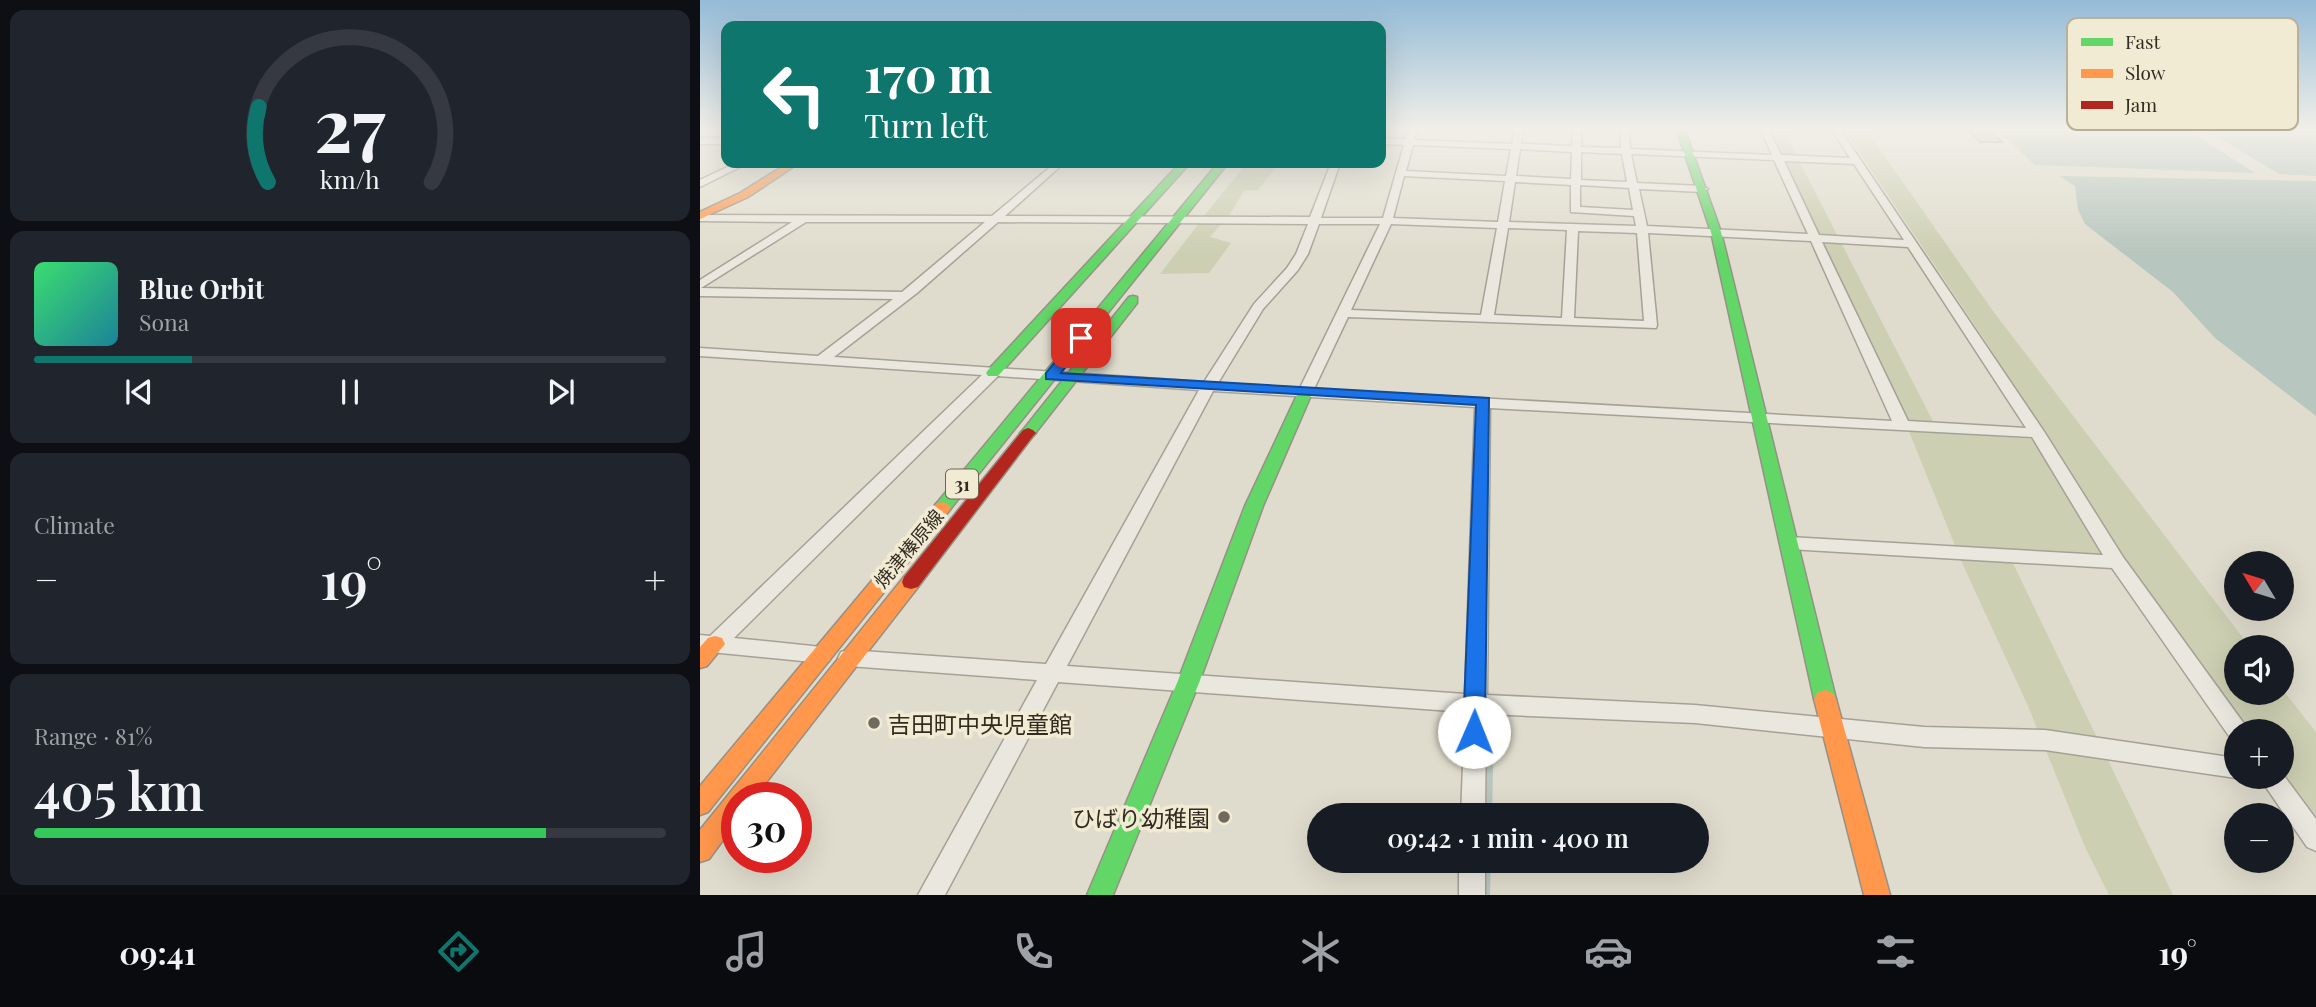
<!DOCTYPE html>
<meta charset="utf-8">
<style>
body{margin:0;font-family:"Playfair Display","Noto Sans JP",serif;background:#20242c;color:#f1f3f6;height:100vh;display:flex;flex-direction:column;font-size:26px;white-space:nowrap}
*{box-sizing:border-box;margin:0}
p{font-size:23px;color:#9ea1a6}
.icon{flex:none;width:38px;height:38px;fill:none;stroke:currentColor;stroke-width:2;stroke-linecap:round;stroke-linejoin:round}
.map{position:relative;flex:1;overflow:hidden}
.panel{display:flex;flex-direction:column;gap:10px;padding:10px;background:#0d0f14;width:700px}
.panel>*{flex:none}
.top-card{position:absolute;left:21px;top:21px;width:665px;height:147px;border-radius:14px;box-shadow:0 7px 28px #0002;background:#0f766e;color:#fff;overflow:hidden}
.needle{width:46px;rotate:308deg}
.fabs{position:absolute;left:1524px;top:551px;display:grid;gap:14px}
.fabs a{display:grid;place-items:center;width:70px;height:70px;border-radius:50%;background:#171b24;box-shadow:0 7px 28px #0002;font-size:35px}
.speed{position:absolute;left:21px;top:782px;display:flex;gap:14px;font-size:35px;font-weight:700;text-align:center}
.speed>*{display:grid;place-content:center;width:91px;height:91px;border-radius:50%;background:#171b24;box-shadow:0 7px 28px #0002;line-height:1}
.speed .limit{border:10px solid #d22;background:#fff;color:#111}
.pin{position:absolute;display:grid;place-items:center;width:60px;height:60px;color:#fff;margin:-30px;border-radius:14px;box-shadow:0 4px 10px #0006}
.me{position:absolute;width:77px;margin:-38px;rotate:1deg;stroke-linejoin:round;filter:drop-shadow(0 0 5px #0008)}
.turn{display:flex;align-items:center;gap:24px;height:147px;padding:0 28px;font-size:32px}
.turn .icon{width:91px;height:91px;stroke-width:2.5}
.turn b{display:block;font-size:49px;line-height:60px}
.big{font-size:52px;font-weight:600;line-height:1.1}
.panel .tile{flex:1;display:flex;flex-direction:column;justify-content:center;gap:10px;min-width:0;padding:0 24px;border-radius:14px;background:#20242c}
.panel .dial{align-items:center;gap:0}
.dial svg{height:182px;overflow:visible;fill:none;stroke:#363941;stroke-width:7;stroke-linecap:round;text-anchor:middle}
.dial text{fill:#f1f3f6;stroke:none}
.song{display:flex;align-items:center;gap:21px}
.cover{width:84px;height:84px;border-radius:10px;background:linear-gradient(135deg,hsl(140 70% 55%),hsl(190 70% 35%))}
.played{height:7px;border-radius:4px;background:linear-gradient(90deg,#0f766e 25%,#363941 25%)}
.keys{display:flex;justify-content:space-around;direction:ltr}
.heat{display:flex;justify-content:space-between;align-items:center;font-size:38px;direction:ltr}
.charge{height:10px;border-radius:5px;background:linear-gradient(90deg,#34c759 81%,#363941 0)}
.trip{position:absolute;left:607px;top:803px;width:402px;height:70px;border-radius:35px;background:#171b24;box-shadow:0 7px 28px #0002;font-weight:600;line-height:70px;text-align:center}
.dock{display:flex;height:112px;justify-content:space-around;align-items:center;background:#090b0e;color:#9ea1a6}
.dock .icon{width:49px;height:49px}
.dock .current{color:#0f766e}
.dock b{font-size:32px;color:#f1f3f6}
main{display:flex;flex:1;min-height:0}
.map>svg:first-child{display:block}
.green{fill:#cccfb2}
.water{fill:#b7c6be}
.lines{fill:none;stroke-linecap:round;stroke-linejoin:round}
.stream-far1{stroke:#b7c6be;stroke-width:2.5}
.stream{stroke:#b7c6be;stroke-width:6}
.building{fill:#c4bcae;stroke:#a0998d;stroke-width:2}
.street-casing{stroke:#a6a196;stroke-width:3}
.fast-casing{stroke:#959186;stroke-width:3}
.slow-casing{stroke:#959186;stroke-width:3}
.jam-casing{stroke:#959186;stroke-width:3}
.street{fill:#e9e7de;fill-rule:evenodd}
.fast{fill:#63d668;fill-rule:evenodd}
.slow{fill:#ff974d;fill-rule:evenodd}
.jam{fill:#b3261e;fill-rule:evenodd}
.route{fill:#1a73e8;stroke:#114b97;stroke-width:2}
.poi-dot{fill:#70695d;stroke:#f1ebd4;stroke-width:2.5}
.labels{text-anchor:middle;dominant-baseline:central;stroke-width:7;stroke-linejoin:round;paint-order:stroke}
.shield{fill:#f1ebd4;stroke:#6c6556;stroke-width:2}
.shield-label{font-size:18px;font-weight:bold;fill:#332b20}
.street-label{font-size:19px;fill:#332b20;stroke:#f1ebd4}
.near-poi-label{font-size:23px;fill:#332b20;stroke:#f1ebd4;text-anchor:start}
.key{fill:#f1ebd4;stroke:#b8b19e;stroke-width:2}
.key-label{font-size:19px;fill:#332b20}
</style>
<main>
<section class="panel">
<div class="tile dial"><svg viewBox="0 0 100 80">
<path d="M14 69A42 42 0 1 1 86 69"/>
<path d="M14 69A42 42 0 0 1 10 36" stroke="#0f766e"/>
<text x="50" y="56" font-size="32" font-weight="700">27</text>
<text x="50" y="72" font-size="11">km/h</text>
</svg></div>
<div class="tile">
<div class="song"><i class="cover"></i><div><b>Blue Orbit</b><p>Sona</p></div></div>
<div class="played"></div>
<div class="keys"><svg class="icon" aria-label="previous" viewBox="0 0 24 24"><path d="M18 5L8 12l10 7zM5 5v14"/></svg><svg class="icon" aria-label="pause" viewBox="0 0 24 24"><path d="M8 5v14M16 5v14"/></svg><svg class="icon" aria-label="next" viewBox="0 0 24 24"><path d="M6 5l10 7-10 7zM19 5v14"/></svg></div>
</div>
<div class="tile"><p>Climate</p>
<div class="heat"><a>−</a><b class="big">19°</b><a>+</a></div>
</div>
<div class="tile"><p>Range · 81%</p><b class="big">405 km</b><div class="charge"></div></div>
</section>
<div class="map">
<svg width="1616" height="895" viewBox="0 0 1616 895">
<rect width="100%" height="100%" fill="#e0dccd"/>
<!-- green -->
<g class="green">
<polygon points="1064,128 1082,128 1236,427 1202,425"/>
<polygon points="1143,128 1165,128 1293,311 1550,647 1536,648 1536,693 1582,693 1582,689 1616,732 1616,837 1582,777 1582,732 1539,731 1417,562 1288,345"/>
<polygon points="547,163 579,163 558,190 544,191 528,217 504,216"/>
<polygon points="500,222 522,223 510,237 531,243 509,273 460,274"/>
<polygon points="1208,429 1333,439 1403,555 1256,548"/>
<polygon points="1257,552 1309,555 1473,895 1409,895 1385,847 1328,706"/>
</g>
<!-- water -->
<g class="water">
<polygon points="1296,128 1485,128 1555,173 1335,165"/>
<polygon points="1503,128 1616,128 1616,176 1579,174"/>
<polygon points="1359,176 1616,181 1616,416 1515,338 1473,292 1385,224 1378,210 1375,186"/>
</g>
<g class="lines">
<!-- stream-far1 -->
<polyline class="stream-far1" points="18,172 36,163"/>
<!-- stream -->
<g class="stream">
<polyline points="789,816 791,722"/>
<polyline points="787,895 788,861"/>
</g>
</g>
<!-- building -->
<polygon class="building" points="1266,128 1287,128 1302,142 1280,142"/>
<g class="lines">
<!-- street casing -->
<g class="street-casing">
<g id="street">
<path d="M709,128H717L714,140L812,144L815,128H823L821,144L872,146L873,128H881V147L921,148V128H929L930,149L1072,155L1060,128H1068L1081,155L1150,158L1131,128H1139L1345,433L1423,557L1550,732H1536V741L1531,739L1412,568L1089,549L1083,547L1080,543L1083,539L1089,537L1403,555L1332,437L790,408L787,695L995,705L1224,727L1345,730L1536,758V777H1540L1536,778L1345,750L1224,747L995,723L786,714L785,816H761L765,712L358,682L245,895H218L337,680L148,666L141,664L138,658L141,652L148,650L346,664L499,390L298,376L34,638L122,647L129,649L132,655L129,661L122,663L0,651V635L10,636L282,375L0,356V348L118,356L193,299L0,296V280L92,222L0,221V215L292,216L355,163H364L305,216L610,217L631,163H640L621,218H683L704,145L681,144V138L705,139ZM713,145L811,149L806,176L706,171ZM820,149L872,152L871,179L816,176ZM881,152L922,154L927,182L881,180ZM931,154L1074,160L1108,234L947,226L939,189L1003,192L1008,189L1003,186L937,183ZM1084,161L1154,164L1204,240L1119,235ZM704,176L805,181L798,222L693,218ZM815,182L871,185V212L934,216L936,226L809,222ZM880,185L929,188L933,210L880,207ZM106,222H285L202,292L1,288ZM298,222L608,224L596,254L587,268L554,304L504,382L134,357L217,293ZM619,224H680L600,388L518,383L563,309L598,270L608,254ZM691,224L797,228L781,315L651,310ZM808,228L867,230L862,318L794,315ZM878,231L937,233L944,321L874,318ZM948,233L1111,241L1192,421L614,389L648,317L956,328L957,325ZM1122,242L1208,247L1326,428L1208,421ZM513,391L775,407L765,694L367,666Z"/>
<rect x="0" y="138" width="26" height="6"/>
<polygon points="36,163 48,163 0,187 0,180"/>
<polygon points="1582,773 1616,819 1616,851 1607,847 1559,777 1582,777"/>
<rect x="759" y="861" width="26" height="34"/>
</g>
</g>
<!-- fast casing -->
<g class="fast-casing">
<g id="fast">
<polygon points="976,128 984,128 1021,232 1136,699 1133,705 1125,708 1117,705 1114,699 1011,232"/>
<polygon points="480,163 490,163 298,376 288,376 286,373 288,370"/>
<polygon points="518,163 528,163 248,512 236,512 233,508 236,504"/>
<polygon points="433,296 437,297 437,303 333,436 323,436 320,433 323,430 429,297"/>
<polygon points="605,389 612,393 563,506 499,683 413,895 387,895 477,683 545,506 598,393"/>
</g>
</g>
<!-- slow casing -->
<g class="slow-casing">
<g id="slow">
<polygon points="88,163 99,163 48,197 0,219 0,212 40,193"/>
<polygon points="242,502 248,504 251,508 248,512 8,812 0,815 0,786 236,504"/>
<polygon points="211,575 218,577 220,582 218,587 54,798 37,798 37,821 9,859 0,862 0,830 204,577"/>
<polygon points="15,636 22,638 25,644 7,666 0,668 0,647 8,638"/>
<polygon points="1125,690 1133,693 1136,699 1190,895 1164,895 1114,699 1117,693"/>
</g>
</g>
<!-- jam casing -->
<g class="jam-casing">
<polygon id="jam" points="328,428 333,430 336,433 333,436 218,587 211,589 204,587 202,582 204,577 323,430"/>
</g>
<!-- street -->
<use href="#street" class="street"/>
<!-- fast -->
<use href="#fast" class="fast"/>
<!-- slow -->
<use href="#slow" class="slow"/>
<!-- jam -->
<use href="#jam" class="jam"/>
</g>
<!-- sky -->
<linearGradient id="sky" x2="0" y2="1"><stop stop-color="#94bbd7"/><stop offset="0.51" stop-color="#f1efe8"/><stop offset="1" stop-color="#f1efe8" stop-opacity="0"/></linearGradient>
<rect width="1616" height="253" fill="url(#sky)"/>
<!-- route -->
<polygon class="route" points="381,334 388,338 361,373 789,398 785,732 782,739 774,741 766,739 763,732 776,405 346,379 346,373 377,335"/>
<!-- markers -->
<g class="poi-dot">
<circle cx="174" cy="723" r="7"/>
<circle cx="524" cy="817" r="7"/>
</g>
<g class="labels">
<!-- shield labels -->
<rect class="shield" x="246" y="469.5" width="32" height="29" rx="5"/>
<g class="shield-label">
<text x="262" y="484">31</text>
</g>
<!-- street labels -->
<g class="street-label">
<text transform="translate(208 548) rotate(-50)">焼津榛原線</text>
</g>
<!-- near-poi labels -->
<g class="near-poi-label">
<text x="188" y="723">吉田町中央児童館</text>
<text x="510" y="817" text-anchor="end">ひばり幼稚園</text>
</g>
</g>
<!-- legend -->
<rect x="1367" y="18" width="231" height="112" rx="10" class="key"/>
<rect x="1381" y="38" width="32" height="8" fill="#63d668"/>
<rect x="1381" y="69" width="32" height="9" fill="#ff974d"/>
<rect x="1381" y="101" width="32" height="8" fill="#b3261e"/>
<g class="key-label">
<text x="1425" y="49">Fast</text>
<text x="1425" y="80">Slow</text>
<text x="1425" y="112">Jam</text>
</g>
</svg>
<div class="fabs">
<a><svg class="needle" viewBox="-14 -14 28 28"><path d="M0-13l5 13h-10z" fill="#e53935"/><path d="M0 13l5-13h-10z" fill="#9ea1a6"/></svg></a>
<a><svg class="icon" aria-label="sound" viewBox="0 0 24 24"><path d="M4 9h4l5-4v14l-5-4H4zM17 9q2 3 0 6"/></svg></a>
<a>+</a>
<a>−</a>
</div>
<div class="speed"><div class="limit">30</div></div>
<div class="pin" style="left:381px;top:338px;background:#d93025"><svg class="icon" aria-label="arrive" viewBox="0 0 24 24"><path d="M6 21V4h12l-3 4 3 4H6"/></svg></div>
<svg class="me" style="left:774px;top:732px" viewBox="-20 -20 40 40"><circle r="19" fill="#fff"/><path d="M0-13L10 11 0 6-10 11z" fill="#1a73e8"/></svg>
<div class="trip">09:42 · 1 min · 400 m</div>
<div class="top-card">
<div class="turn"><svg class="icon" aria-label="left" viewBox="0 0 24 24"><path d="M17 20v-9H6M10 6l-5 5 5 5"/></svg><div><b>170 m</b>Turn left</div></div>
</div>
</div>
</main>
<nav class="dock">
<b>09:41</b>
<svg class="icon current" aria-label="directions" viewBox="0 0 24 24"><path d="M12 3l9 9-9 9-9-9zM9 14v-3h6M13 9l2 2-2 2"/></svg>
<svg class="icon" aria-label="music" viewBox="0 0 24 24"><path d="M9 18V5l10-2v13"/><circle cx="6" cy="18" r="3"/><circle cx="16" cy="16" r="3"/></svg>
<svg class="icon" aria-label="phone" viewBox="0 0 24 24"><path d="M5 4h4l2 5-3 2q2 4 5 5l2-3 5 2v4C11 20 4 13 5 4z"/></svg>
<svg class="icon" aria-label="climate" viewBox="0 0 24 24"><path d="M12 3v18M4 7l16 10M4 17L20 7"/></svg>
<svg class="icon" aria-label="car" viewBox="0 0 24 24"><path d="M5 17H2v-5l4-1 3-4h7l3 4 3 1v5h-3M9 17h6M6 11h13"/><circle cx="7" cy="17" r="2"/><circle cx="17" cy="17" r="2"/></svg>
<svg class="icon" aria-label="filters" viewBox="0 0 24 24"><path d="M4 7h16M4 17h16"/><circle cx="9" cy="7" r="2"/><circle cx="15" cy="17" r="2"/></svg>
<b>19°</b>
</nav>
